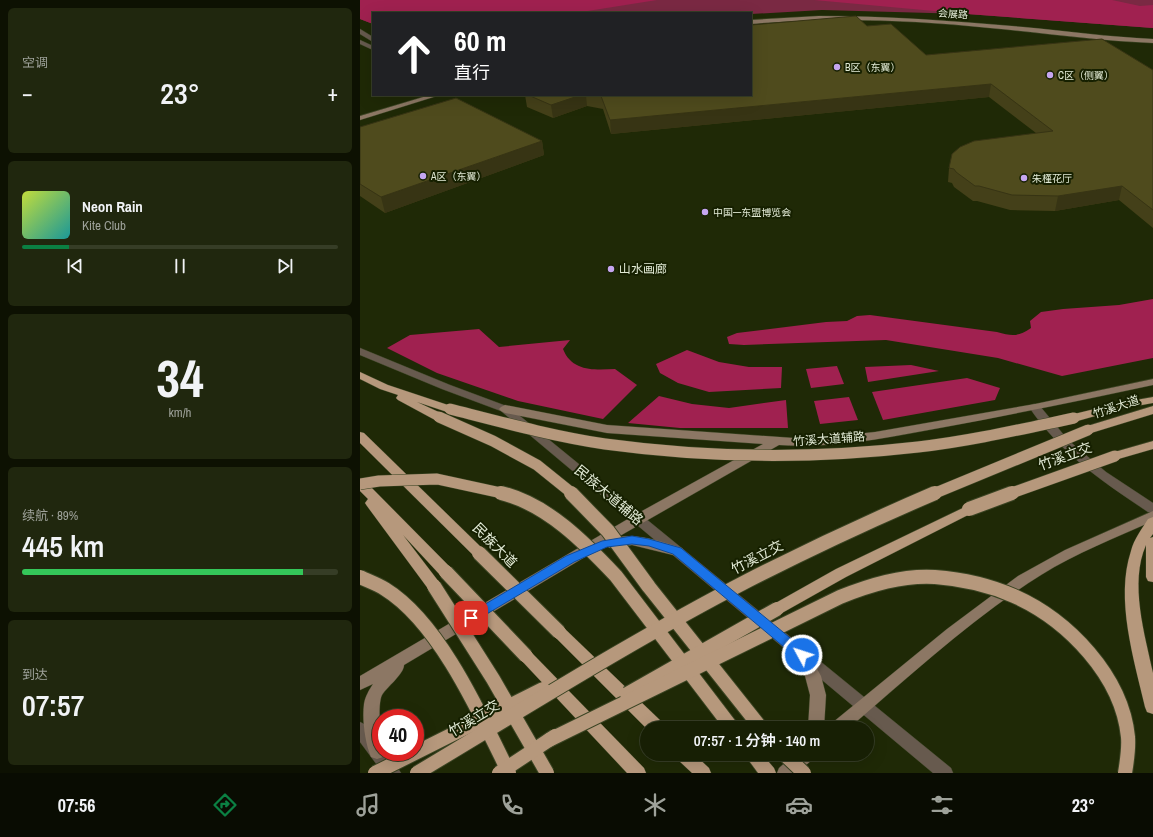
<!DOCTYPE html>
<html lang="zh">
<meta charset="utf-8">
<style>
body{margin:0;font-family:"Archivo Narrow","Noto Sans SC",sans-serif;background:#20270e;color:#f1f3f6;height:100vh;display:flex;flex-direction:column;font-size:15px;white-space:nowrap}
*{box-sizing:border-box;margin:0}
p{font-size:13px;color:#9ea29a}
.icon{flex:none;width:22px;height:22px;fill:none;stroke:currentColor;stroke-width:2;stroke-linecap:round;stroke-linejoin:round}
.map{position:relative;flex:1;overflow:hidden}
.drawer{display:flex;flex-direction:column;gap:8px;padding:8px;background:#0d1102;width:360px}
.drawer>*{flex:none}
.guide{position:absolute;left:12px;top:12px;width:380px;height:84px;border-radius:0px;box-shadow:0 4px 16px #0002,0 0 0 1px #363d26;background:#202124;color:#fff;overflow:hidden}
.speed{position:absolute;left:12px;top:709px;display:flex;gap:8px;font-size:20px;font-weight:700;text-align:center}
.speed>*{display:grid;place-content:center;width:52px;height:52px;border-radius:50%;background:#171f04;box-shadow:0 4px 16px #0002,0 0 0 1px #363d26;line-height:1}
.speed .limit{border:6px solid #d22;background:#fff;color:#111}
.pin{position:absolute;display:grid;place-items:center;width:34px;height:34px;color:#fff;margin:-17px;border-radius:8px;box-shadow:0 2px 6px #0006}
.me{position:absolute;width:44px;margin:-22px;rotate:310deg;stroke-linejoin:round;filter:drop-shadow(0 0 3px #0008)}
.turn{display:flex;align-items:center;gap:14px;height:84px;padding:0 16px;font-size:18px}
.turn .icon{width:52px;height:52px;stroke-width:2.5}
.turn b{display:block;font-size:28px;line-height:34px}
.big{font-size:30px;font-weight:600;line-height:1.1}
.drawer .tile{flex:1;display:flex;flex-direction:column;justify-content:center;gap:6px;min-width:0;padding:0 14px;border-radius:6px;background:#20270e}
.drawer .dial{align-items:center;gap:0}
.dial b{font-size:52px;line-height:1}
.song{display:flex;align-items:center;gap:12px}
.cover{width:48px;height:48px;border-radius:6px;background:linear-gradient(135deg,hsl(70 70% 55%),hsl(180 70% 35%))}
.played{height:4px;border-radius:2px;background:linear-gradient(90deg,#0b8043 15%,#363d26 15%)}
.keys{display:flex;justify-content:space-around;direction:ltr}
.heat{display:flex;justify-content:space-between;align-items:center;font-size:22px;direction:ltr}
.charge{height:6px;border-radius:3px;background:linear-gradient(90deg,#34c759 89%,#363d26 0)}
.trip{position:absolute;left:280px;top:721px;width:234px;height:40px;border-radius:20px;background:#171f04;box-shadow:0 4px 16px #0002,0 0 0 1px #363d26;font-weight:600;line-height:40px;text-align:center}
.tab-bar{display:flex;height:64px;justify-content:space-around;align-items:center;background:#090c02;color:#9ea29a}
.tab-bar .icon{width:28px;height:28px}
.tab-bar .selected{color:#0b8043}
.tab-bar b{font-size:18px;color:#f1f3f6}
main{display:flex;flex:1;min-height:0}
.map>svg:first-child{display:block}
.green{fill:#7a2943}
.forest{fill:#a02150}
.lines{fill:none;stroke-linecap:round;stroke-linejoin:round}
.minor-casing{stroke:#3a4423;stroke-width:1}
.tertiary-casing{stroke:#3a4423;stroke-width:1}
.secondary-casing{stroke:#3a4423;stroke-width:1}
.trunk-casing{stroke:#3a4423;stroke-width:1}
.minor{fill:#675a4e;fill-rule:evenodd}
.tertiary{fill:#675a4e;fill-rule:evenodd}
.secondary{fill:#8c7764;fill-rule:evenodd}
.trunk{fill:#b6987c;fill-rule:evenodd}
.trunk-bridge-far1-casing{stroke:#3a4423;stroke-width:12;stroke-linecap:butt}
.trunk-bridge-casing{stroke:#3a4423;stroke-width:16;stroke-linecap:butt}
.trunk-bridge-far1{stroke:#b6987c;stroke-width:11}
.trunk-bridge{stroke:#b6987c;stroke-width:14}
.wall{fill:#444019}
.shaded-wall{fill:#373414}
.building{fill:#4f4b1d;stroke:#373414}
.route{fill:#1a73e8;stroke:#114b97}
.poi-dot{fill:#c6a6f0;stroke:#162000;stroke-width:1.5}
.labels{text-anchor:middle;dominant-baseline:central;stroke-width:4;stroke-linejoin:round;paint-order:stroke}
.far-street-label{font-size:10px;fill:#e2ead5;stroke:#162000}
.far-poi-label{font-size:10px;fill:#e2ead5;stroke:#162000;text-anchor:start}
.poi-label{font-size:12px;fill:#e2ead5;stroke:#162000;text-anchor:start}
.street-label{font-size:12px;fill:#e2ead5;stroke:#162000}
.near-street-label{font-size:14px;fill:#e2ead5;stroke:#162000}
</style>
<main>
<section class="drawer">
<div class="tile"><p>空调</p>
<div class="heat"><a>−</a><b class="big">23°</b><a>+</a></div>
</div>
<div class="tile">
<div class="song"><i class="cover"></i><div><b>Neon Rain</b><p>Kite Club</p></div></div>
<div class="played"></div>
<div class="keys"><svg class="icon" aria-label="previous" viewBox="0 0 24 24"><path d="M18 5L8 12l10 7zM5 5v14"/></svg><svg class="icon" aria-label="pause" viewBox="0 0 24 24"><path d="M8 5v14M16 5v14"/></svg><svg class="icon" aria-label="next" viewBox="0 0 24 24"><path d="M6 5l10 7-10 7zM19 5v14"/></svg></div>
</div>
<div class="tile dial"><b>34</b><p>km/h</p></div>
<div class="tile"><p>续航 · 89%</p><b class="big">445 km</b><div class="charge"></div></div>
<div class="tile"><p>到达</p><b class="big">07:57</b></div>
</section>
<div class="map">
<svg width="793" height="773" viewBox="0 0 793 773">
<rect width="100%" height="100%" fill="#1f2906"/>
<!-- green -->
<polygon class="green" points="0,0 793,0 793,28 607,14 462,10 391,14 391,13 13,13 13,24 0,19"/>
<!-- forest -->
<g class="forest">
<polygon points="0,0 297,0 215,13 13,13 13,24 0,19"/>
<polygon points="454,0 752,0 780,6 793,5 793,28 607,14"/>
<path d="M793,299V358L702,376L638,358L526,340L384,345L369,344L367,337L377,333L466,322L487,321L497,316L510,315L637,332C652,336 658,337 671,328L670,321L681,312L703,309L759,305Z"/>
<path d="M119,329L139,347L210,340L203,349C212,372 235,370 255,369L277,385L243,419L158,401L77,373L27,348L50,335Z"/>
<polygon points="327,350 359,362 389,367 422,367 421,388 349,392 318,383 300,373 296,364"/>
<polygon points="551,365 579,371 508,382 505,367"/>
<polygon points="477,366 484,384 451,388 446,369"/>
<polygon points="607,378 640,388 635,400 523,420 512,392"/>
<polygon points="299,396 332,404 369,408 426,400 428,428 320,428 268,423"/>
<polygon points="489,397 498,420 460,424 454,401"/>
</g>
<g class="lines">
<!-- minor casing -->
<g class="minor-casing">
<g id="minor">
<polygon points="0,29 13,37 13,42 0,34"/>
<polygon points="0,40 13,46 13,50 0,44"/>
</g>
</g>
<!-- tertiary casing -->
<g class="tertiary-casing">
<g id="tertiary">
<polygon points="0,348 90,385 149,407 591,768 593,773 573,773 141,411 82,389 0,355"/>
<path d="M675,404L679,405L708,440L746,472L793,503V513L788,512C742,481 701,454 669,407L671,405Z"/>
<path d="M0,722C11,726 21,741 21,752H27L41,773H23L0,742Z"/>
</g>
</g>
<!-- secondary casing -->
<g class="secondary-casing">
<g id="secondary">
<path d="M459,16C527,16 595,21 663,27C706,31 749,37 793,39V43C738,41 684,33 630,28C550,20 471,17 391,24V20Z"/>
<polygon points="70,95 80,95 0,120 0,116"/>
<path d="M793,379V385C724,400 654,414 585,427C530,437 475,449 419,445L258,537C280,534 300,541 322,548L324,551L322,554L317,556L272,545L250,548L245,545L44,665C44,674 27,687 22,695C17,705 21,739 21,752H25L23,757L17,759L11,757C5,743 2,720 4,704C5,697 9,690 13,684L0,690V676L273,516L403,444L247,433L145,413L141,411L139,409L141,407L145,405L247,425L448,439L515,432L675,404Z"/>
<path d="M793,511V521C755,538 716,553 681,575C612,618 551,675 489,728H470L472,723L587,629L658,576L705,550Z"/>
<polygon points="442,649 447,651 461,676 466,695 464,728 448,728 450,695 445,676 435,655 437,651"/>
<polygon points="435,754 455,754 453,759 437,773 417,773 419,768"/>
</g>
</g>
<!-- trunk casing -->
<g class="trunk-casing">
<g id="trunk">
<polygon points="0,372 28,385 94,407 96,409 94,411 90,413 57,402 83,414 85,417 83,420 75,420 38,400 36,398 38,395 20,389 0,379"/>
<polygon points="793,397 793,403 760,409 714,422 710,421 708,418 710,415 759,403"/>
<polygon points="793,406 793,414 728,434 724,433 722,430 724,427"/>
<polygon points="0,432 4,433 124,550 126,553 124,556 119,558 114,556 0,443"/>
<polygon points="793,441 793,449 755,460 751,459 749,456 751,453"/>
<polygon points="0,479 4,480 91,568 93,572 91,576 86,577 81,576 43,535 79,582 81,586 79,590 74,591 69,590 7,506 5,503 8,499 0,491"/>
<polygon points="609,505 614,506 615,509 614,512 486,577 422,613 417,615 412,613 410,609 412,605 476,569"/>
<path d="M793,517V534L790,538L793,537V582L788,581L786,577V545C769,583 785,635 793,673C793,686 793,701 793,714L787,712L785,707C774,659 755,599 771,551C774,539 782,529 788,519Z"/>
<polygon points="199,626 204,628 303,723 305,728 287,729 194,636 192,632 194,628"/>
<polygon points="166,650 171,652 284,768 286,773 267,773 161,660 159,656 161,652"/>
<polygon points="315,754 334,754 349,768 351,773 332,773 317,759"/>
<polygon points="384,754 402,754 414,768 416,773 398,773"/>
</g>
</g>
<!-- minor -->
<use href="#minor" class="minor"/>
<!-- tertiary -->
<use href="#tertiary" class="tertiary"/>
<!-- secondary -->
<use href="#secondary" class="secondary"/>
<!-- trunk -->
<use href="#trunk" class="trunk"/>
<!-- trunk-bridge-far1 casing -->
<g class="trunk-bridge-far1-casing">
<g id="trunk-bridge-far1">
<path d="M90,409C141,422 192,436 245,444C348,458 454,459 558,447C611,441 662,429 714,418"/>
<polyline points="79,417 133,441 177,465 213,494"/>
<polyline points="0,484 19,481 77,479 146,494"/>
<polyline points="573,494 728,430"/>
<polyline points="649,494 755,456"/>
</g>
</g>
<!-- trunk-bridge casing -->
<g class="trunk-bridge-casing">
<g id="trunk-bridge">
<path d="M141,493C187,504 225,543 256,576L372,728"/>
<polyline points="211,493 248,531 289,587 401,728"/>
<polyline points="609,509 652,493"/>
<polyline points="119,553 199,632"/>
<polyline points="86,572 166,656"/>
<path d="M0,577C8,581 17,584 25,589C80,623 121,716 149,773"/>
<polyline points="74,586 133,679 187,773"/>
<polyline points="267,694 417,609"/>
<path d="M189,740L480,597C510,585 542,575 575,577C602,579 629,585 654,596C708,620 762,676 768,737C769,749 767,761 765,773"/>
<polyline points="424,754 444,773"/>
<polyline points="15,773 183,689"/>
<path d="M57,773C167,707 275,639 389,580C450,549 512,520 575,493"/>
<polyline points="139,773 195,736"/>
</g>
</g>
<!-- trunk-bridge-far1 -->
<use href="#trunk-bridge-far1" class="trunk-bridge-far1"/>
<!-- trunk-bridge -->
<use href="#trunk-bridge" class="trunk-bridge"/>
</g>
<!-- wall -->
<g class="wall">
<polygon points="507,26 566,55 793,70 793,228 759,200 695,211 650,210 617,201 613,201 594,187 592,183 588,182 589,168 676,133 629,97 251,134 243,109 227,106 193,118 167,107 165,95 391,95"/>
<polygon points="0,127 182,141 184,155 25,213 0,196"/>
</g>
<!-- shaded-wall -->
<g class="shaded-wall">
<polygon points="631,84 629,97 251,134 250,120"/>
<polygon points="221,95 226,95 227,106 193,118 191,105"/>
<polygon points="182,141 184,155 25,213 21,197"/>
<polygon points="762,186 759,200 695,211 698,196"/>
</g>
<!-- building -->
<g class="building">
<polygon points="496,16 507,26 531,24 566,55 742,39 793,70 793,210 762,186 698,196 652,195 619,186 615,186 596,172 594,169 589,168 592,154 600,147 614,141 693,131 631,84 250,120 241,96 237,95 391,95 391,25"/>
<polygon points="168,95 221,95 191,105"/>
<polygon points="96,98 182,141 21,197 0,184 0,127"/>
</g>
<!-- route -->
<polygon class="route" points="272,536 289,539 321,548 446,651 448,655 446,658 442,660 437,658 313,554 289,546 272,544 247,547 214,562 115,621 111,623 107,621 105,618 107,615 206,556 242,541"/>
<!-- markers -->
<g class="poi-dot">
<circle cx="477" cy="67" r="4"/>
<circle cx="690" cy="75" r="4"/>
<circle cx="63" cy="176" r="4"/>
<circle cx="664" cy="178" r="4"/>
<circle cx="345" cy="212" r="4"/>
<circle cx="251" cy="269" r="4"/>
</g>
<g class="labels">
<!-- far-street labels -->
<g class="far-street-label">
<text transform="translate(593 14) rotate(4)">会展路</text>
</g>
<!-- far-poi labels -->
<g class="far-poi-label">
<text x="485" y="67">B区（东翼）</text>
<text x="698" y="75">C区（侧翼）</text>
<text x="71" y="176">A区（东翼）</text>
<text x="672" y="178">朱槿花厅</text>
<text x="353" y="212">中国—东盟博览会</text>
</g>
<!-- poi labels -->
<g class="poi-label">
<text x="259" y="269">山水画廊</text>
</g>
<!-- street labels -->
<g class="street-label">
<text transform="translate(756 407) rotate(-18)">竹溪大道</text>
<text transform="translate(469 439) rotate(-4)">竹溪大道辅路</text>
</g>
<!-- near-street labels -->
<g class="near-street-label">
<text transform="translate(705 456) rotate(-20)">竹溪立交</text>
<text transform="translate(249 495) rotate(40)">民族大道辅路</text>
<text transform="translate(135 545) rotate(45)">民族大道</text>
<text transform="translate(397 557) rotate(-27)">竹溪立交</text>
<text transform="translate(114 718) rotate(-31)">竹溪立交</text>
</g>
</g>
</svg>
<div class="speed"><div class="limit">40</div></div>
<div class="pin" style="left:111px;top:618px;background:#d93025"><svg class="icon" aria-label="arrive" viewBox="0 0 24 24"><path d="M6 21V4h12l-3 4 3 4H6"/></svg></div>
<svg class="me" style="left:442px;top:655px" viewBox="-20 -20 40 40"><circle r="17" fill="#1a73e8" stroke="#fff" stroke-width="3"/><path d="M0-11L8 9 0 5-8 9z" fill="#fff"/></svg>
<div class="trip">07:57 · 1 分钟 · 140 m</div>
<div class="guide">
<div class="turn"><svg class="icon" aria-label="ahead" viewBox="0 0 24 24"><path d="M12 20V5M6 11l6-6 6 6"/></svg><div><b>60 m</b>直行</div></div>
</div>
</div>
</main>
<nav class="tab-bar">
<b>07:56</b>
<svg class="icon selected" aria-label="directions" viewBox="0 0 24 24"><path d="M12 3l9 9-9 9-9-9zM9 14v-3h6M13 9l2 2-2 2"/></svg>
<svg class="icon" aria-label="music" viewBox="0 0 24 24"><path d="M9 18V5l10-2v13"/><circle cx="6" cy="18" r="3"/><circle cx="16" cy="16" r="3"/></svg>
<svg class="icon" aria-label="phone" viewBox="0 0 24 24"><path d="M5 4h4l2 5-3 2q2 4 5 5l2-3 5 2v4C11 20 4 13 5 4z"/></svg>
<svg class="icon" aria-label="climate" viewBox="0 0 24 24"><path d="M12 3v18M4 7l16 10M4 17L20 7"/></svg>
<svg class="icon" aria-label="car" viewBox="0 0 24 24"><path d="M5 17H2v-5l4-1 3-4h7l3 4 3 1v5h-3M9 17h6M6 11h13"/><circle cx="7" cy="17" r="2"/><circle cx="17" cy="17" r="2"/></svg>
<svg class="icon" aria-label="filters" viewBox="0 0 24 24"><path d="M4 7h16M4 17h16"/><circle cx="9" cy="7" r="2"/><circle cx="15" cy="17" r="2"/></svg>
<b>23°</b>
</nav>
